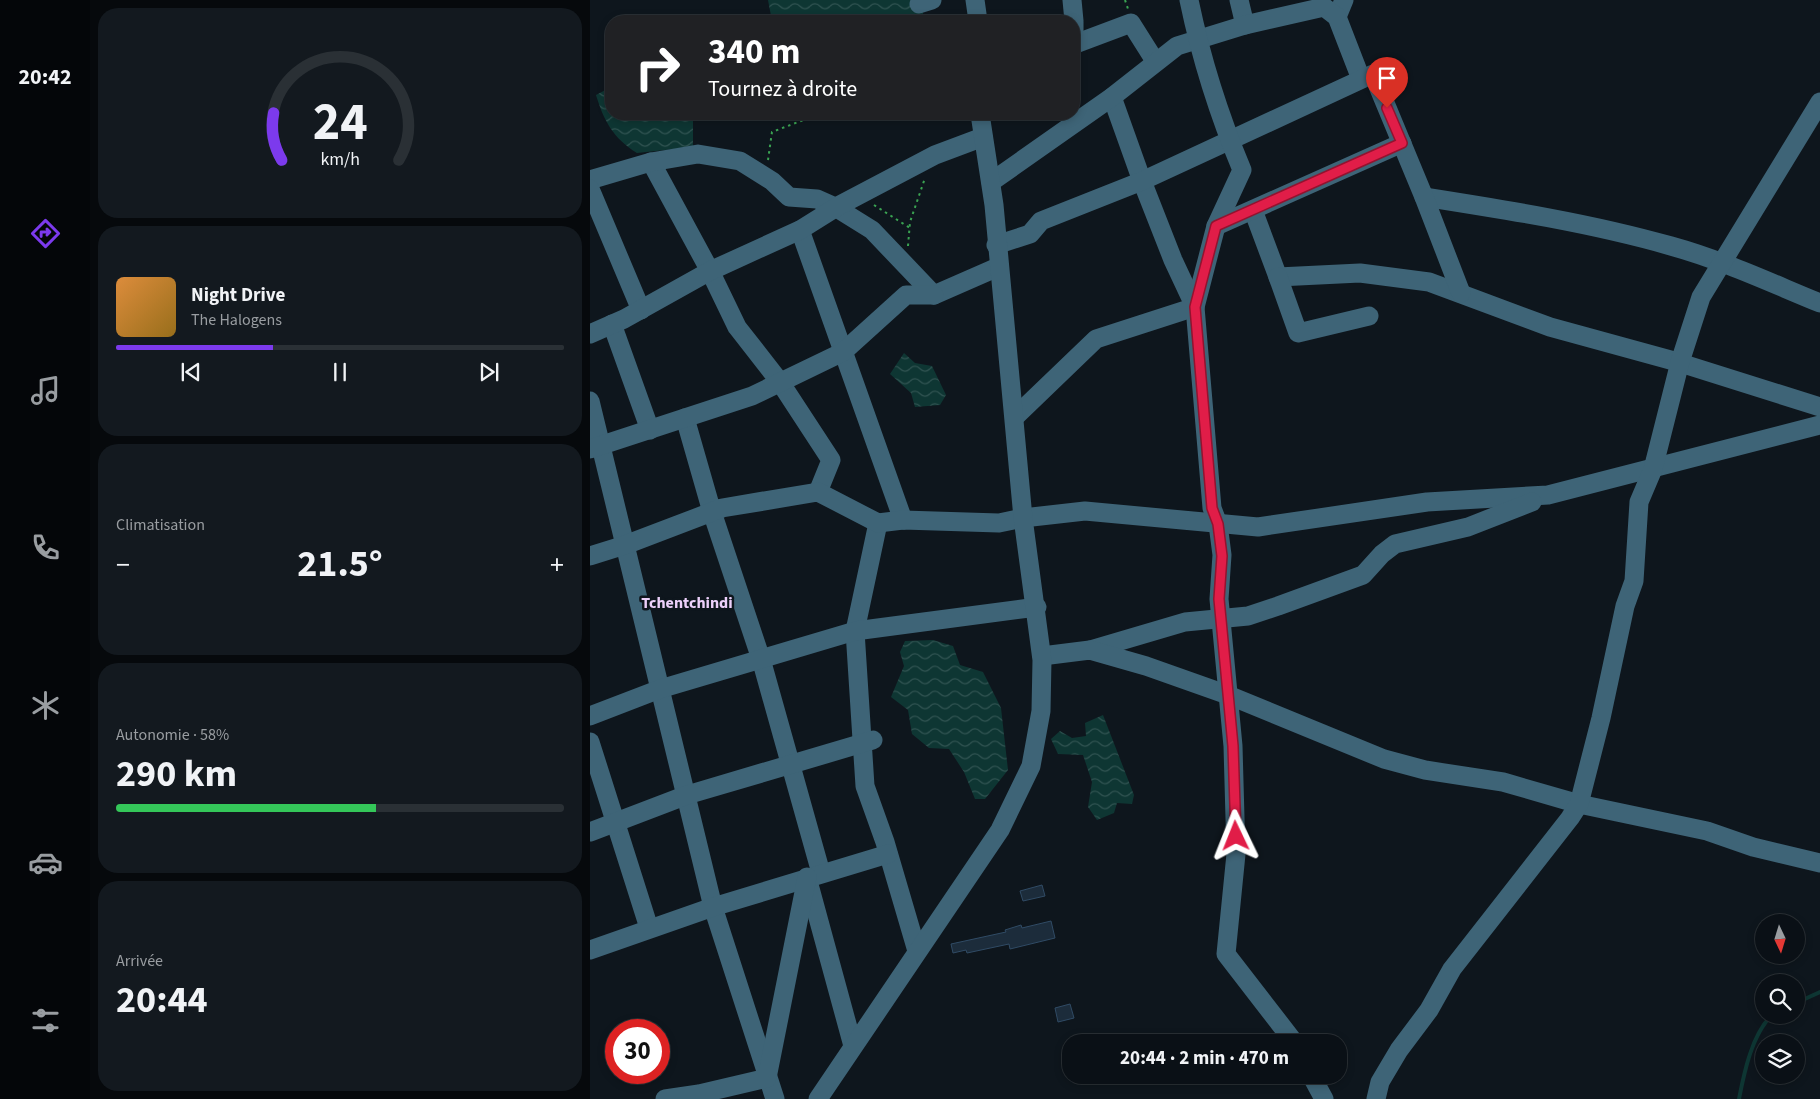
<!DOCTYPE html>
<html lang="fr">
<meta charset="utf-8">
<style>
body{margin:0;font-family:"Source Sans 3",sans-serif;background:#13191f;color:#f1f3f6;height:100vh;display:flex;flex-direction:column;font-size:19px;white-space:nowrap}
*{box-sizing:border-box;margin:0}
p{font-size:16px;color:#999da1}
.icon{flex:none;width:28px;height:28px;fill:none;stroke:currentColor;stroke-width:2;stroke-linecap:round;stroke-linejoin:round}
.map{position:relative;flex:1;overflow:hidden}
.details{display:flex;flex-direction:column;gap:8px;padding:8px;background:#06090c;width:500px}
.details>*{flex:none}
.hud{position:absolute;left:15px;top:15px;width:475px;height:105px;border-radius:20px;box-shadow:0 2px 8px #0003,0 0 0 1px #2a3035;background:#202124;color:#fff;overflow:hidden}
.needle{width:32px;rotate:176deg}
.controls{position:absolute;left:1165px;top:914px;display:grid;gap:10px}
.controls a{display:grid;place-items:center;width:50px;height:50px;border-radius:50%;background:#0a1016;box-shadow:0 2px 8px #0003,0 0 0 1px #2a3035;font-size:25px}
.speed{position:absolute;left:15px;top:1019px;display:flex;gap:10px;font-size:25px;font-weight:700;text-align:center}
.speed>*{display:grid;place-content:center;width:65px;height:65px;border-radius:50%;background:#0a1016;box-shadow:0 2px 8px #0003,0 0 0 1px #2a3035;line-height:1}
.speed .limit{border:8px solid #d22;background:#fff;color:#111}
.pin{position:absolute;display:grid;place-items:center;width:42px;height:42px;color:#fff;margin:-51px -21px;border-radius:50% 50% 50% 0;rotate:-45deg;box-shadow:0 0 5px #0007}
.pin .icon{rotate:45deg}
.me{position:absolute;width:55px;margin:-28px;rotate:358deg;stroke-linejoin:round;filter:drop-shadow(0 0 4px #0008)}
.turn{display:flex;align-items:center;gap:18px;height:105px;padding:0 20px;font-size:22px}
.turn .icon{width:65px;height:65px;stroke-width:2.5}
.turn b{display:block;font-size:35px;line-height:42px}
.big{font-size:38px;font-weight:700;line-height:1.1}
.details .widget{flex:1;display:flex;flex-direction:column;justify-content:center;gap:8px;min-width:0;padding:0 18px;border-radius:20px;background:#13191f}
.details .dial{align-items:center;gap:0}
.dial svg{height:130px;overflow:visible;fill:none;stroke:#2a3035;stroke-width:7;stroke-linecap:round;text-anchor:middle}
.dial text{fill:#f1f3f6;stroke:none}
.song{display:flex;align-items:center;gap:15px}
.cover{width:60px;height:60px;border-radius:8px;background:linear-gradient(135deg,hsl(30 70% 55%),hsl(40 70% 35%))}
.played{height:5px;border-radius:2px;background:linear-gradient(90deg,#7c3aed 35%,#2a3035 35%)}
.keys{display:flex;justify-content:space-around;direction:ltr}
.heat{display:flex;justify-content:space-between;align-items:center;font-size:28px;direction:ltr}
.charge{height:8px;border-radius:4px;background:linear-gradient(90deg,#34c759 58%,#2a3035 0)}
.trip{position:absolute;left:472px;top:1034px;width:285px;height:50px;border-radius:20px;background:#0a1016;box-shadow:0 2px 8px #0003,0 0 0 1px #2a3035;font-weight:700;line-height:50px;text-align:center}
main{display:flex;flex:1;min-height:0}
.tabs{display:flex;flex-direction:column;width:90px;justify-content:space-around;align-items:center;background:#040609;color:#999da1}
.tabs .icon{width:35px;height:35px}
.tabs .active{color:#7c3aed}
.tabs b{font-size:22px;color:#f1f3f6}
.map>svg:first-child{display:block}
.water{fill:url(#water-waves)}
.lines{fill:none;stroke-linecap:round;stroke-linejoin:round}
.stream{stroke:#0e3633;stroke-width:4}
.building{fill:#1c2c3b;stroke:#304b65}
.path{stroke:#3aa352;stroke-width:2;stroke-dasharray:2.5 4;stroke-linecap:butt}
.minor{stroke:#3e6477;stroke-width:19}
.route-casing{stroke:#92132f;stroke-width:12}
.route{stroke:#e11d48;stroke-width:9}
.labels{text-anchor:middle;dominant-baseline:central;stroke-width:5;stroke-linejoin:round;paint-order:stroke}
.quarter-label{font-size:16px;font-weight:bold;fill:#ecd0fa;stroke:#0e161d}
</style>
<main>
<nav class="tabs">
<b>20:42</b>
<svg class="icon active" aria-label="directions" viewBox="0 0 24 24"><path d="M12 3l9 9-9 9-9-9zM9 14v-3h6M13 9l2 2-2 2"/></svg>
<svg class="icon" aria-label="music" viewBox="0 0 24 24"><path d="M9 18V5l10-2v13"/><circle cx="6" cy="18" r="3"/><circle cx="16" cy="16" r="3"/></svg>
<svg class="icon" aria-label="phone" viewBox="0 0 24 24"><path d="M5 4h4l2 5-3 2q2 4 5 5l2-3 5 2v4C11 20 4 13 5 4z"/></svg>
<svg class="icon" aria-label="climate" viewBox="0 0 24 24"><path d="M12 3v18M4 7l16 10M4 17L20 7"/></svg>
<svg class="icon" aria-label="car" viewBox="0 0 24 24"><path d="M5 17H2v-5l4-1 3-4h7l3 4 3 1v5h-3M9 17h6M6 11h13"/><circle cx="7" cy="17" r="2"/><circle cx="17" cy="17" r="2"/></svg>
<svg class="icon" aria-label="filters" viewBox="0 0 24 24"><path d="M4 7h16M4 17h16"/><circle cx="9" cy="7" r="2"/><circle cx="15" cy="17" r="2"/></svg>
</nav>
<section class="details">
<div class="widget dial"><svg viewBox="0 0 100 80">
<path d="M14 69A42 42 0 1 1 86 69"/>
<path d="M14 69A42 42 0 0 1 9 40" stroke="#7c3aed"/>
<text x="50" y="56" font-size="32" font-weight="700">24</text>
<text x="50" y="72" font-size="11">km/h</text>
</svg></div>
<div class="widget">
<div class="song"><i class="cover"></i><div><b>Night Drive</b><p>The Halogens</p></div></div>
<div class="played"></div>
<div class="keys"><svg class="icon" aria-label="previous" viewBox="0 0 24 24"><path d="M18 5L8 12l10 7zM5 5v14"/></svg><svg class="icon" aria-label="pause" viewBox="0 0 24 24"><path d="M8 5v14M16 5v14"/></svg><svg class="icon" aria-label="next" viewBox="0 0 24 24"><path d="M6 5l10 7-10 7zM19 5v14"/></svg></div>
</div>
<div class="widget"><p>Climatisation</p>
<div class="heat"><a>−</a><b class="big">21.5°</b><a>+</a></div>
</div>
<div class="widget"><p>Autonomie · 58%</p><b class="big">290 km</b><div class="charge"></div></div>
<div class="widget"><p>Arrivée</p><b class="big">20:44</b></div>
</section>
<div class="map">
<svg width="1230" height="1099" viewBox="0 0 1230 1099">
<defs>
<pattern id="water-waves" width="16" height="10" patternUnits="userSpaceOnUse" patternTransform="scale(1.25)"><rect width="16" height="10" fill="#0e3633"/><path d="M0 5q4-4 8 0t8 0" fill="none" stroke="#305351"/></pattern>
</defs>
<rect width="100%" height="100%" fill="#0e161d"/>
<!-- water -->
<g class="water">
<polygon points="178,0 321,0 333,12 333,21 182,21"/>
<path d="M21,87V114H103V147L47,153C23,138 14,121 6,95Z"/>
<polygon points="314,353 325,363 342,366 356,395 350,405 325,407 321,393 300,374"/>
<polygon points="343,640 363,646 370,665 393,672 411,708 418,770 395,799 385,799 374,772 359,749 339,748 322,734 318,710 301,697 314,666 310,652 315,641"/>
<polygon points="513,715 544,795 542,804 527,803 524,813 507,820 498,807 502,782 493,755 468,754 461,739 470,731 482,738 496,736 495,723"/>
</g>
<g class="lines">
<!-- stream -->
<g class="stream">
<polyline points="1206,1003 1230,992"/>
<path d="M1149,1099C1154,1073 1162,1034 1182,1015"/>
</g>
</g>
<!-- building -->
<g class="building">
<polygon points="452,885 455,896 433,901 430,891"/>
<polygon points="461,921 465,938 420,949 419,944 377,953 376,950 363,953 361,944 416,932 415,930 431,925 432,928"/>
<polygon points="480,1004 484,1018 468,1022 465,1008"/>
</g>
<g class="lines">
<!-- path -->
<g class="path">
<polyline points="535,0 538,9"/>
<polyline points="178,160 182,132 229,114"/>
<polyline points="284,205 320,228"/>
<polyline points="318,246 320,222 335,178"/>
</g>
<!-- minor -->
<g class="minor">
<polyline points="385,0 388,21"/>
<polyline points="482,0 484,21"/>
<polyline points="649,0 655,25"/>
<polyline points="329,4 342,0"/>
<polyline points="747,17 754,0"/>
<polyline points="484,23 484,44"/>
<polyline points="485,44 541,23 565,61"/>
<polyline points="522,97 552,181 583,260 605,307 622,508 628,524 632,555 629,599 643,746 646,854 636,954 704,1042"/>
<polyline points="61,162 120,271 147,327 190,382 241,460 228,492"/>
<polyline points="0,180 61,162 108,154 150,161 182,181 199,197 227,199 245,207 282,230 344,295 408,267"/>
<polyline points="401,182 522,97 587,46 655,25 734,7 747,17 771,79"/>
<polyline points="0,189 51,310"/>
<path d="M834,197C917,210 1000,223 1081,246C1132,260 1181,283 1230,303"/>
<polyline points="663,210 688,277 770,273 839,282 960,327 1084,361 1230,407"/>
<polyline points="626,226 812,143"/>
<polyline points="210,230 313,520"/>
<polyline points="406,245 440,234 451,221 552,181 783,74 834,197 871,293"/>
<polyline points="688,277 708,333 779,316"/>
<polyline points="22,324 60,430"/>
<polyline points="0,334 34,319 120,271 210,230 250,205 345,155 393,137"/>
<polyline points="0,401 123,907 185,1099"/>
<path d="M425,417L506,339L605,307L626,226L652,170C629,115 611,58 599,0"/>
<polyline points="95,418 122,512 171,659 231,873"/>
<polyline points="0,449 162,396 253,352 316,295 344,295"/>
<polyline points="288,523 265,631 275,786 295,842 327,951"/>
<polyline points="0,556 35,545 132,508 228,492 288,523 313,520 409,523 433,518 495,511 668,527 837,502 958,495 1230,425"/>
<polyline points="500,650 595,622 658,616 688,606 773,575 792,554 805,544 878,527 942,502"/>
<polyline points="452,656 500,650 556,666 638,695 794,759 835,770 913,782 989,804 1117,831 1163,847 1230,863"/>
<polyline points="0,716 70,689 265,631 447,607"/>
<polyline points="0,742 59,928"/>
<polyline points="0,832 97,795 283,740"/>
<polyline points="218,881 263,1046"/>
<polyline points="0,950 123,907 298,854"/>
<polyline points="721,1075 734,1099"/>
<polyline points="75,1099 109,1094 177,1078 217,877"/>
<polyline points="228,1099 410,830 441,766 451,711 452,660 433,518 404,205 390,114"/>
<polyline points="786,1099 790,1082 809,1050 839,1010 862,969 980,818 989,804 1011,718 1035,606 1044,581 1049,502 1063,469 1090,362 1111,297 1230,102"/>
</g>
</g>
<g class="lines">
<!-- route casing -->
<g class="route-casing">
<polyline id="route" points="646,836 643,746 629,599 632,556 628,524 622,508 605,307 626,226 812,143 797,108"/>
</g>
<!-- route -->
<use href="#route" class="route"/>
</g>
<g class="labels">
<!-- quarter labels -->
<g class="quarter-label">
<text x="97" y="603">Tchentchindi</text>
</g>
</g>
</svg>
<div class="controls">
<a><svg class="needle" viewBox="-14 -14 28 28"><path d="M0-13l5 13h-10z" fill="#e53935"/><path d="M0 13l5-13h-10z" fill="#999da1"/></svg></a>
<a><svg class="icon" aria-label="search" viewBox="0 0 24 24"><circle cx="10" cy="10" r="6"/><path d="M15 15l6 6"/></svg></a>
<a><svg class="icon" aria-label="layers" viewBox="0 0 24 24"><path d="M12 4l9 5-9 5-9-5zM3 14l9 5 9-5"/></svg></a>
</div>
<div class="speed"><div class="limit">30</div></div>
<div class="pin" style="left:797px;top:108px;background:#d93025"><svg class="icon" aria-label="arrive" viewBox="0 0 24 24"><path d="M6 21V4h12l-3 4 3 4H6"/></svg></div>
<svg class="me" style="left:646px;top:836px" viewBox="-20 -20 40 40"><path d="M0-17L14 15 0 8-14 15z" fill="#e11d48" stroke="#fff" stroke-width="4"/></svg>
<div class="trip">20:44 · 2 min · 470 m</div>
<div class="hud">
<div class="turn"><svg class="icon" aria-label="right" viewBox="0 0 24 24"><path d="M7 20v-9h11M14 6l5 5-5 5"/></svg><div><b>340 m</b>Tournez à droite</div></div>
</div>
</div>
</main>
